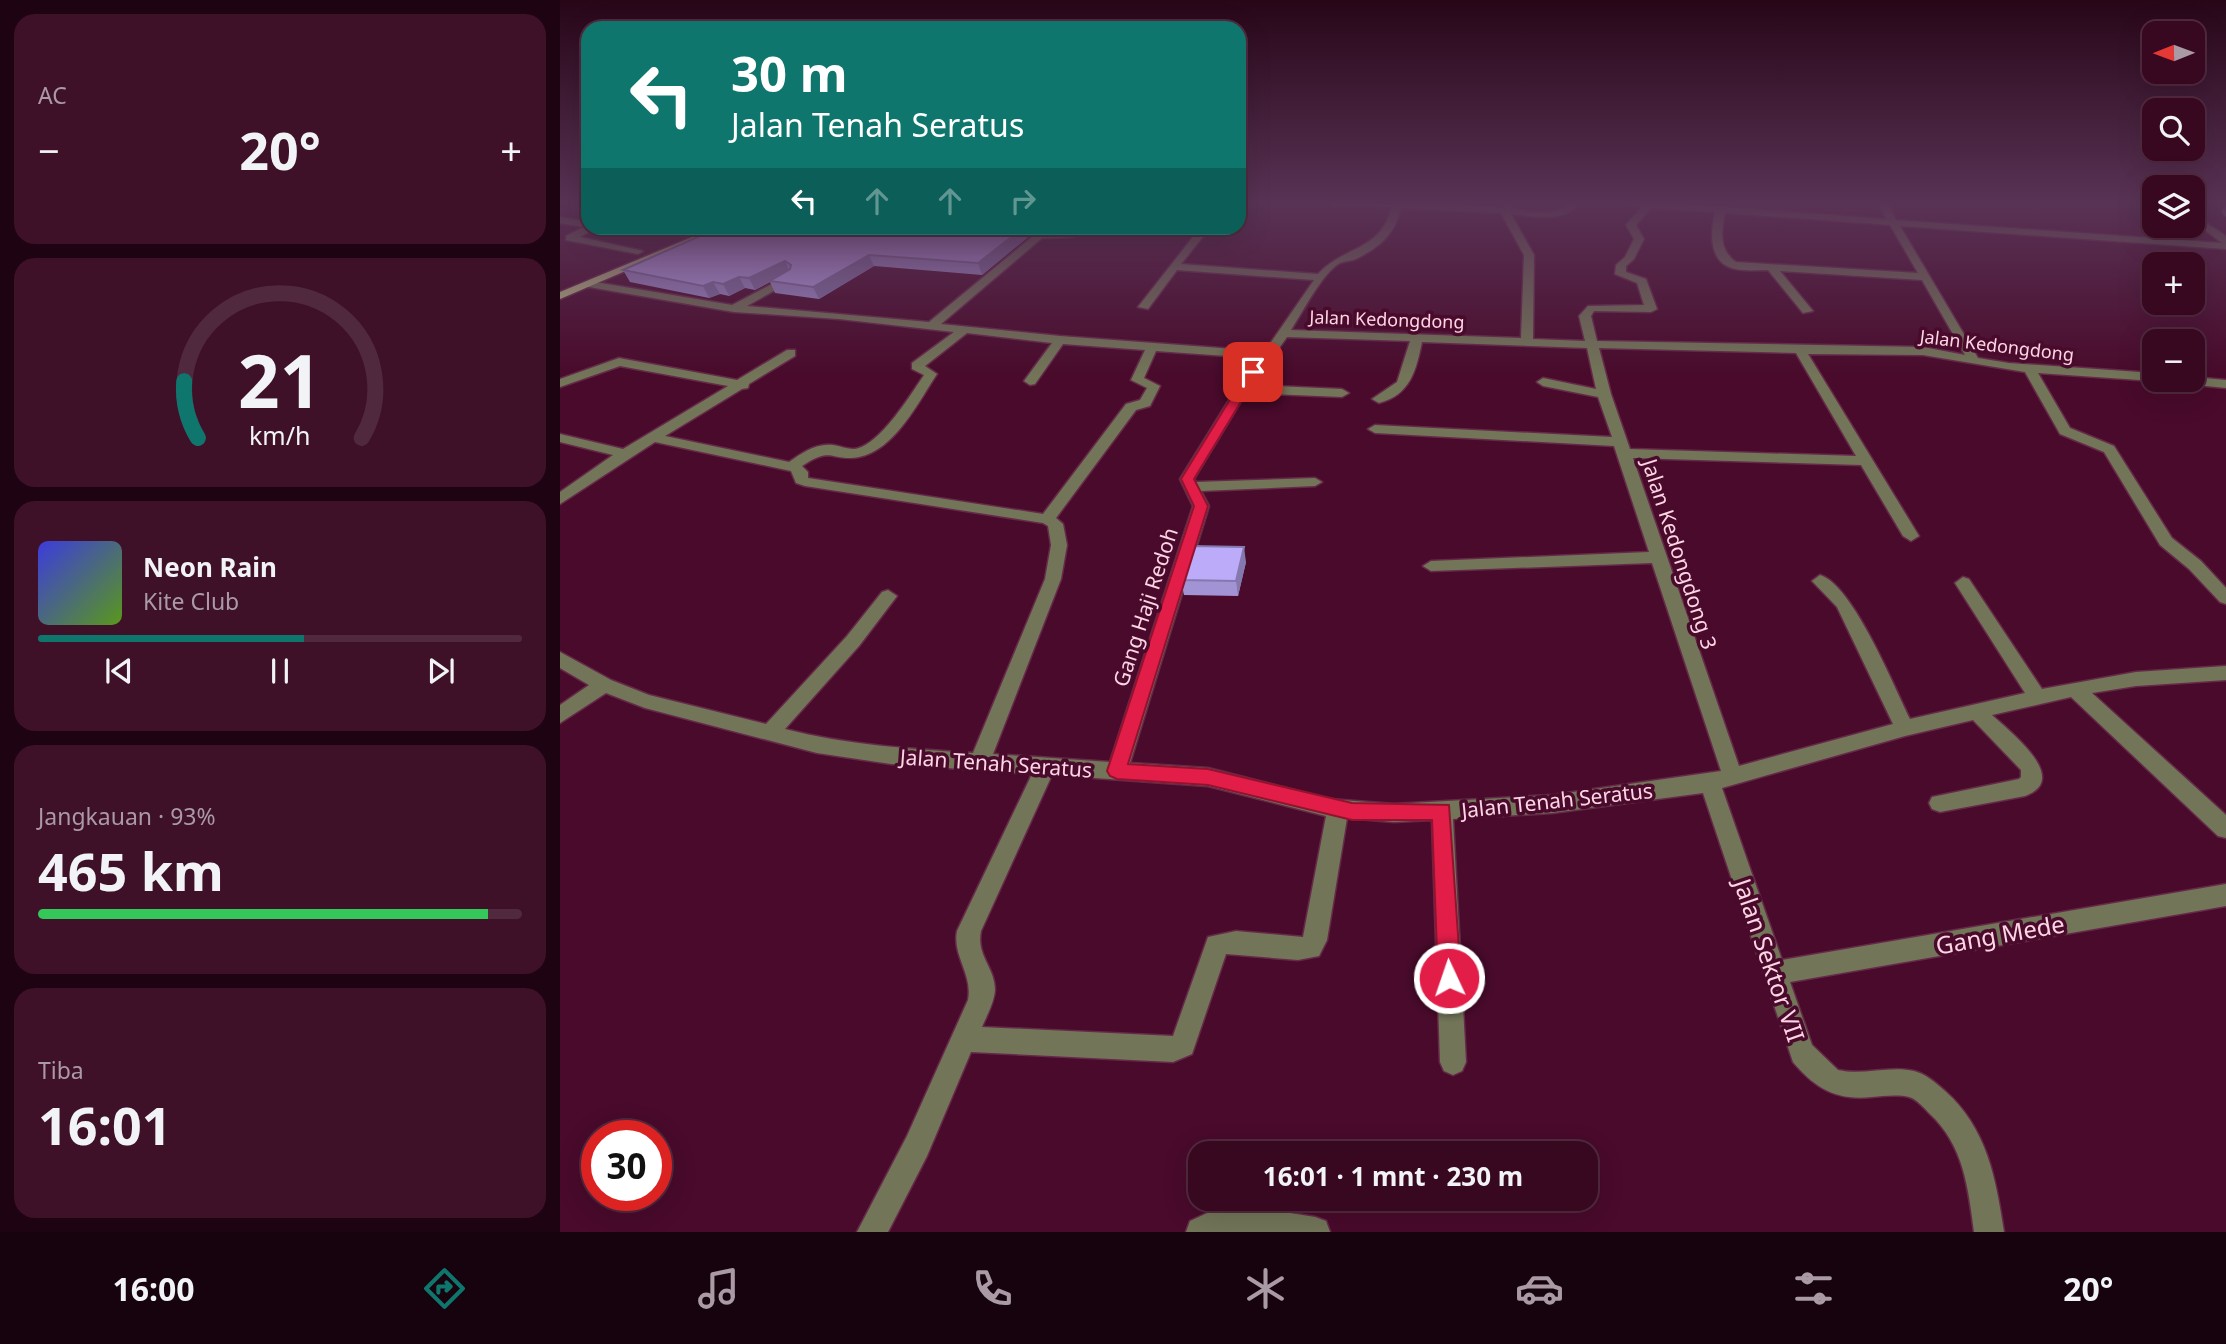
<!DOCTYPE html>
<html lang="id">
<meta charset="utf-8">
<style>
body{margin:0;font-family:"Noto Sans",sans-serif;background:#3e1129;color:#f1f3f6;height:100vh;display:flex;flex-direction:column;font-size:26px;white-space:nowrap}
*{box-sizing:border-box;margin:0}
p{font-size:23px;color:#aa9aa5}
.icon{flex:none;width:38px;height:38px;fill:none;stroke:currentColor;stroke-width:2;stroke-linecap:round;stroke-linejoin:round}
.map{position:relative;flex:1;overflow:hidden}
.drawer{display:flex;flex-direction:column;gap:14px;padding:14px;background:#1e0412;width:560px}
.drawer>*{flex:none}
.hud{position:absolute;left:21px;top:21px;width:665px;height:214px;border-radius:21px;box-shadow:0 7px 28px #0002,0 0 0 2px #51293e;background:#0f766e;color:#fff;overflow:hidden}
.needle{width:46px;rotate:269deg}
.fabs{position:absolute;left:1582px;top:21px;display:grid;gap:14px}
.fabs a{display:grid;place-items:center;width:63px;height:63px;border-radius:14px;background:#370820;box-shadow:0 7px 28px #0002,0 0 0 2px #51293e;font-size:35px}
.speed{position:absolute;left:21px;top:1120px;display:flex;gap:14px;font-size:35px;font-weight:700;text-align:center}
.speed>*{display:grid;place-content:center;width:91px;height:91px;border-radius:50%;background:#370820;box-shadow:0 7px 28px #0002,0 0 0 2px #51293e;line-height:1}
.speed .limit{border:10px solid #d22;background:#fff;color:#111}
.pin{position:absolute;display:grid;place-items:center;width:60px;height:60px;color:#fff;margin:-30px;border-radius:14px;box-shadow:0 4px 10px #0006}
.me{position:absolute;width:77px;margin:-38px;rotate:357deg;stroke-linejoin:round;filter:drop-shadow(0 0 5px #0008)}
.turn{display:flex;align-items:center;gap:24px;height:147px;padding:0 35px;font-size:32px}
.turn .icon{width:91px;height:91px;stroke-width:2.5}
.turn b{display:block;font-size:49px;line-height:60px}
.lanes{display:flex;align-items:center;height:66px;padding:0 35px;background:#0003;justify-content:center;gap:35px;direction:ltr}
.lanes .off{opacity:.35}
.big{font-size:52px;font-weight:700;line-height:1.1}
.drawer .tile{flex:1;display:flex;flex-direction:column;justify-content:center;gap:10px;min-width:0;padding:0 24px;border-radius:21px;background:#3e1129}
.drawer .dial{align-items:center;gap:0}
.dial svg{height:182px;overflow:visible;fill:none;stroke:#51293e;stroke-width:7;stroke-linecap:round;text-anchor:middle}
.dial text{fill:#f1f3f6;stroke:none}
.song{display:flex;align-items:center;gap:21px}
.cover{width:84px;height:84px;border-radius:10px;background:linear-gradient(135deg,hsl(240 70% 55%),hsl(90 70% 35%))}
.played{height:7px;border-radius:4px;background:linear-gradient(90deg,#0f766e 55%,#51293e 55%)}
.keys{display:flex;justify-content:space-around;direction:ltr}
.heat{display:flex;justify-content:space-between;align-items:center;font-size:38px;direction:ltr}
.charge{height:10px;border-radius:5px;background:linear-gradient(90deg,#34c759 93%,#51293e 0)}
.trip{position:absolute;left:628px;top:1141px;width:410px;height:70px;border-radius:21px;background:#370820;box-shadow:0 7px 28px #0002,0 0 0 2px #51293e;font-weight:700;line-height:70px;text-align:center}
.dock{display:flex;height:112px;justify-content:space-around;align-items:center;background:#16030d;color:#aa9aa5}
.dock .icon{width:49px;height:49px}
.dock .selected{color:#0f766e}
.dock b{font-size:32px;color:#f1f3f6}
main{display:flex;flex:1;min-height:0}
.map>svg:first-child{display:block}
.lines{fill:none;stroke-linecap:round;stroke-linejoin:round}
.minor-casing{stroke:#662a49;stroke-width:3}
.major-casing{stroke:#662a49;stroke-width:3}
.minor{fill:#727558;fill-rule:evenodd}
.major{fill:#bdc485;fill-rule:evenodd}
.wall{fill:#a293d5}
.shaded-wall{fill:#8478ae}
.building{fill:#bcabf8;stroke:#8478ae;stroke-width:2}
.route{fill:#e11d48;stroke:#92132f;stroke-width:2}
.labels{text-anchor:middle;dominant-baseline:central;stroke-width:7;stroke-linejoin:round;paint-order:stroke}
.far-street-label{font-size:18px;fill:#fdd5e4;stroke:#490a2b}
.street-label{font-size:21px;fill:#fdd5e4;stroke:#490a2b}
.near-street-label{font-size:24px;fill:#fdd5e4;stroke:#490a2b}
</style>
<main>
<section class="drawer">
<div class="tile"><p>AC</p>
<div class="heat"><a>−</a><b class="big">20°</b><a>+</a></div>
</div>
<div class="tile dial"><svg viewBox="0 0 100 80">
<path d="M14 69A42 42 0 1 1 86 69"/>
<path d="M14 69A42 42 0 0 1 8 44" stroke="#0f766e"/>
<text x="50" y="56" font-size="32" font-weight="700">21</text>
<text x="50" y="72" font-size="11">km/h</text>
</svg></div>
<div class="tile">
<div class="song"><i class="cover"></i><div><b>Neon Rain</b><p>Kite Club</p></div></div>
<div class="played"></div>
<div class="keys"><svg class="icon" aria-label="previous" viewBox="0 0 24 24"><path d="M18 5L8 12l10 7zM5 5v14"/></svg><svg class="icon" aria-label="pause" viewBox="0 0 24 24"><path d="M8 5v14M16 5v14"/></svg><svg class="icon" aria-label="next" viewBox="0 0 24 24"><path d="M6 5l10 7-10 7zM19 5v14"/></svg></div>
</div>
<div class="tile"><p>Jangkauan · 93%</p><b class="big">465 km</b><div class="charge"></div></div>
<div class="tile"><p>Tiba</p><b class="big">16:01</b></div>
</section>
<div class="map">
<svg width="1666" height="1232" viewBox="0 0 1666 1232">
<rect width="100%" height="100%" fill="#490a2b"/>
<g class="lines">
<!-- minor casing -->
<g class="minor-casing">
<g id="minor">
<path d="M768,203H886L941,208L947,203L952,206L950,209C969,210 996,218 1010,203H1019C1002,224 975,216 951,214L974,255L973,339L1025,341L1019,316L1028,306L1084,305L1077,283L1055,274L1056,265L1065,257L1074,239L1066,225L1082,207L1061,203H1108L1326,219L1318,203H1327L1336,220L1662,243L1633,221V214L1666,236V249L1340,226L1418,358L1449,363L1594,373V380H1598L1594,381L1478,373L1510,428L1554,446L1612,538L1641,561L1666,588V604L1660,602L1629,569L1600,545L1544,452L1500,434L1465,372L1363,355L1248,354L1359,536L1351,541L1343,536L1301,465L1073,458L1179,766L1333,724L1277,607L1252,581L1260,575C1293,585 1334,687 1350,719L1465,693L1395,583L1403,577L1409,579L1482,689L1576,672L1666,666V680L1576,686L1532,693L1666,815V838L1658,836L1511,697L1432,715C1449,731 1512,779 1465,796L1380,812L1372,809L1369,803L1372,797L1459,779L1461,777V770L1413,720L1345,736L1162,788L1222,960L1666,884V906L1230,982L1252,1045L1278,1070C1303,1076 1329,1065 1354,1071C1366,1074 1376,1083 1385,1091C1427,1128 1436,1179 1444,1232H1414C1408,1188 1404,1146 1370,1114C1365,1109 1357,1099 1349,1097C1338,1094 1323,1096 1312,1097C1276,1101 1255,1088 1233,1062L1143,793L992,813L893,819L906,1062L902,1071L893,1075L884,1071L880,1062L872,820L834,822L787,818L767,940L759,956L738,960L666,954L632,1054L613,1062L411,1052L367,1156L328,1232H297L347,1136L408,1000C413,974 392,956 397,931L472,774L331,764L257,753L85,708L46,693L0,723V705L29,685L0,668V652L51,680L89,695L206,724L287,636L322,592L328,590L337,596L334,600L299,646L225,729C287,745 350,749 413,753L485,579L491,545L488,526L483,523L245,486L236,483L231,471L95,442L0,504V492L53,455L0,442V434L63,449L168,386L60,366L0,387V379L59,358L177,380L227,350H235V356L189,384L188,388L182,389L105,436L229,462C242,453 256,443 273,445C280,446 287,449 294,449C319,447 351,394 364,375L352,369V363L394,332L279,319L174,312L29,287L24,284L29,281L172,305L229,275L234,278L233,280L187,306L369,322L477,233L508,232L514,228H525L513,237L482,238L381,324L500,336L701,351L707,348L754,280L617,270L588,309L578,307L640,228H650L621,264L758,274C785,245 820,252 832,207L772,206ZM841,208L941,213L964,255L961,338L731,330C742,313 763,272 780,263C785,261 791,261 796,259C820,247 835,234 841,208ZM1091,208L1155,212C1151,230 1148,258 1169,267C1180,272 1197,270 1208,270L1243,313L1253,311L1220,271L1362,280L1405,355L1363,347L1037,341L1031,316L1034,311L1091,312L1097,309L1086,279L1066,272V266L1074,259L1084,239L1076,225ZM1165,213L1330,225L1358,273L1176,262C1159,250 1161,232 1165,213ZM407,333L492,343L464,381L470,385L475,384L503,344L585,350L571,380L587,388L580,400L566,404L483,514L248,478V472L242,466C272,445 272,462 299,457C335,450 359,401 377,374L365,366ZM727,337L850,341L837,382L812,399L819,403C850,395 856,371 862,342L1027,348L1036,389L983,378L977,382L983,386L1038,397L1052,437L815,425L808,429L815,433L1054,446L1089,552L871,561L863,566L871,571L1092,563L1161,771L992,795L834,804L769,799L648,768L570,763L649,506L641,491L755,486L762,482L755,478L636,482L634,479L686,393L782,397L789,393L782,389L691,385L708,357L715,354ZM1039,348L1236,353L1296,456L1070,449L1051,394ZM596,351L695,358L620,479L633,506L550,762L433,754L501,579L507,545L503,524L496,518L576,410L590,406L600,386L584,378ZM492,775L648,786L766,816L743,937L676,931L648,937L613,1036L422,1027C427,1015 434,1003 435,990C435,967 416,956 421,931Z"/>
<polygon points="0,217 28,222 28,228 35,228 20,237 83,251 78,254 6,240 6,236 24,227 0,223"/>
<polygon points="1633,377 1666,380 1666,388 1625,384 1619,380 1633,380"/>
<polygon points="669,1203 755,1217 766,1221 770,1232 626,1232 630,1221"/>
</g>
</g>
<!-- major casing -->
<g class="major-casing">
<polygon id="major" points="154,228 166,228 0,299 0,292"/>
</g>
<!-- minor -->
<use href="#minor" class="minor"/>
<!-- major -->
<use href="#major" class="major"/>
</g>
<!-- wall -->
<g class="wall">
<polygon points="1666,204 1666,217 1661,212"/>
<polygon points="158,228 473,228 474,232 422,275 314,266 259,299 215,293 210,282 195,290 185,288 169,296 160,294 149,298 70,282 63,270"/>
<polygon points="686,562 678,596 624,595 621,580"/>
</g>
<!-- shaded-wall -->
<g class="shaded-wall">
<polygon points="463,228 473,228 474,232 422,275 418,263"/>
<polygon points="309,255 314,266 259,299 253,287"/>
<polygon points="225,261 230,273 210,281 210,282 195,290 189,278"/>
<polygon points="179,277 185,288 169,296 163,284"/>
<polygon points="153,282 160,294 149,298 143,286"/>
<polygon points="684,547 686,562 678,596 676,581"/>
</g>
<!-- building -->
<g class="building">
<polygon points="158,228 463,228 418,263 309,255 253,287 210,281 230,269 231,265 225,261 189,278 179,277 163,284 153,282 143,286 63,270"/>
<polygon points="632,546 684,547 676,581 621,580"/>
</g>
<!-- sky -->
<linearGradient id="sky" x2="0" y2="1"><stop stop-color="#280618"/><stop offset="0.54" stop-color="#593355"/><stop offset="1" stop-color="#593355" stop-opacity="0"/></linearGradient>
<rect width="1666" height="376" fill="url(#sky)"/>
<!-- route -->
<polygon class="route" points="693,368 699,372 634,479 648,506 568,764 648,769 792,803 889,805 901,978 897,986 889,989 881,986 878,978 872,820 792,820 648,785 557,779 550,776 547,771 634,506 621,479 687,372"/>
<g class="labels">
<!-- far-street labels -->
<g class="far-street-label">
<text transform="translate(827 319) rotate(2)">Jalan Kedongdong</text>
<text transform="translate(1437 345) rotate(7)">Jalan Kedongdong</text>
</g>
<!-- street labels -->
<g class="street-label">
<text transform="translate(1120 554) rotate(72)">Jalan Kedongdong 3</text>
<text transform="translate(585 607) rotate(-72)">Gang Haji Redoh</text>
<text transform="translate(436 763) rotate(4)">Jalan Tenah Seratus</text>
<text transform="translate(997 800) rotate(-6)">Jalan Tenah Seratus</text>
</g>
<!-- near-street labels -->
<g class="near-street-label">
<text transform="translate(1440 934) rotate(-10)">Gang Mede</text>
<text transform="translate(1210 960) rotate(71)">Jalan Sektor VII</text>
</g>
</g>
</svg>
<div class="fabs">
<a><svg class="needle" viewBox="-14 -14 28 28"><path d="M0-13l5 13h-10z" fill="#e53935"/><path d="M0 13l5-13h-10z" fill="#aa9aa5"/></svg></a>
<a><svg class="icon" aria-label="search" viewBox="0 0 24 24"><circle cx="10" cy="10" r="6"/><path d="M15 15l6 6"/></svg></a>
<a><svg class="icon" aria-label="layers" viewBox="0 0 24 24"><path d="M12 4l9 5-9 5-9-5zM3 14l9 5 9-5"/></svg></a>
<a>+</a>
<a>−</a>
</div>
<div class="speed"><div class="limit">30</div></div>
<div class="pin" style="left:693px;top:372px;background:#d93025"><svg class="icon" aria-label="arrive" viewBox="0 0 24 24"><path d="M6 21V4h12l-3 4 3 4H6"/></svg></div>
<svg class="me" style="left:889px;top:978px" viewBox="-20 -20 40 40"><circle r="17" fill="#e11d48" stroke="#fff" stroke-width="3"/><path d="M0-11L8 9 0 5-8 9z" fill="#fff"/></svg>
<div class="trip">16:01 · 1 mnt · 230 m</div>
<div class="hud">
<div class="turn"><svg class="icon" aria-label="left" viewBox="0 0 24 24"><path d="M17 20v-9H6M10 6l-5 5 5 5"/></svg><div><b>30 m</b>Jalan Tenah Seratus</div></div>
<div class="lanes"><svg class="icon" aria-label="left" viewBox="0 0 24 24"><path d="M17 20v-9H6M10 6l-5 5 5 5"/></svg><svg class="icon off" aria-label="ahead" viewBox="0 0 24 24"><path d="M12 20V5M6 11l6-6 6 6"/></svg><svg class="icon off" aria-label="ahead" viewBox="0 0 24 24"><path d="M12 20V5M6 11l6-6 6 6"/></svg><svg class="icon off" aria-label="right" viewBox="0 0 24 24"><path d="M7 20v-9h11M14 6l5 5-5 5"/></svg></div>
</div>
</div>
</main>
<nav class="dock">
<b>16:00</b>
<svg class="icon selected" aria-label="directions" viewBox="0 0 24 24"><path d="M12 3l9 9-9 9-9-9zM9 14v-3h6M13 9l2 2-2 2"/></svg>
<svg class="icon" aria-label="music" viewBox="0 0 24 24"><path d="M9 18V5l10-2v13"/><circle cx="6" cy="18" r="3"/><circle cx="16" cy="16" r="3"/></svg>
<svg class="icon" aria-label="phone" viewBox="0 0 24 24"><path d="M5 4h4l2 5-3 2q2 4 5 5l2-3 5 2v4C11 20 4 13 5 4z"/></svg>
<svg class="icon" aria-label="climate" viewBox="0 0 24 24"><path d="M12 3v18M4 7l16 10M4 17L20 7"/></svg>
<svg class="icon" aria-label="car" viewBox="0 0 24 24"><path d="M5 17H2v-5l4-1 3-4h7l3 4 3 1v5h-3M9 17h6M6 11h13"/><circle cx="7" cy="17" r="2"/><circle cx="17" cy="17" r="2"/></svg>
<svg class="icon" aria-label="filters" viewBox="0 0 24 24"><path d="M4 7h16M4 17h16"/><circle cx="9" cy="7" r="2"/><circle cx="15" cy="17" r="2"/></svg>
<b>20°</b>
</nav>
